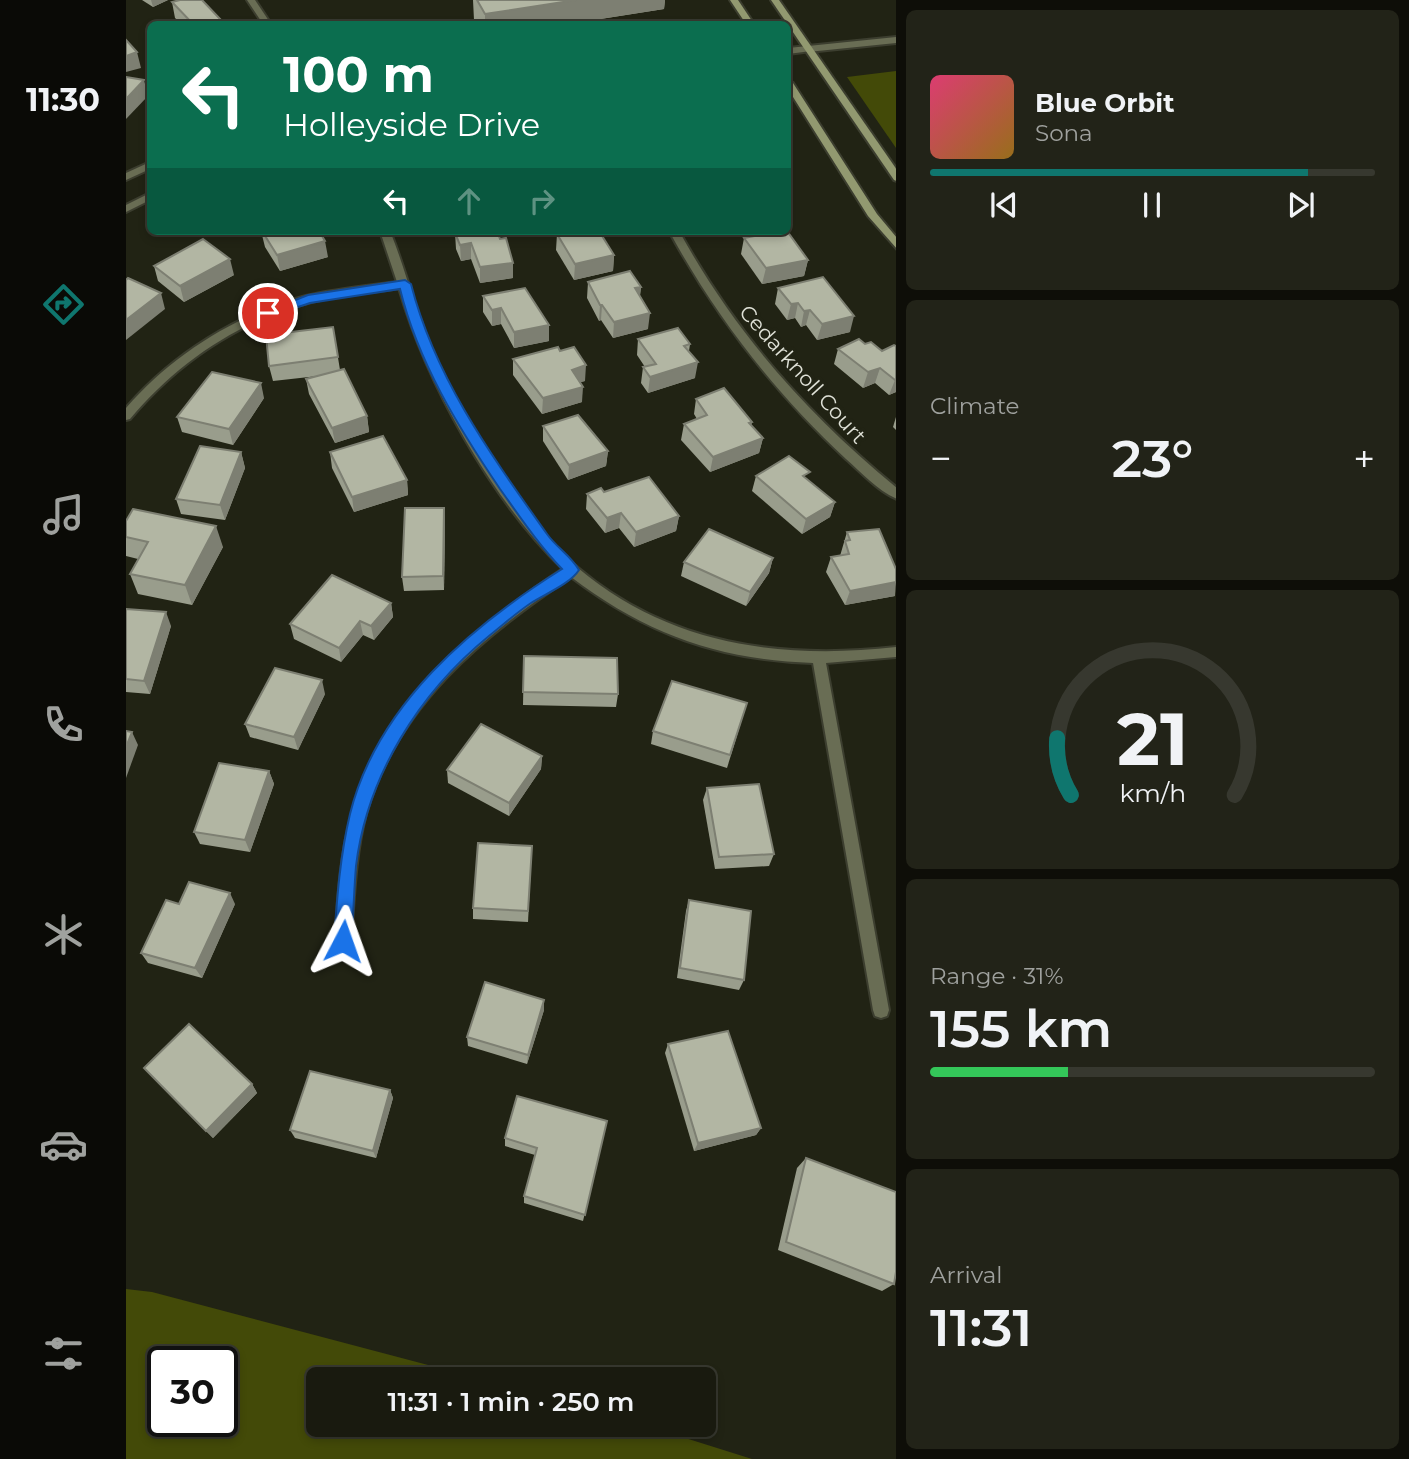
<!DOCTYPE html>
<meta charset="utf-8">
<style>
body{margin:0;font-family:Montserrat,sans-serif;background:#222318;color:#f1f3f6;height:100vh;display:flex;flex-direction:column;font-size:26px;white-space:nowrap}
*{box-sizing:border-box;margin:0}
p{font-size:23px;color:#9fa19e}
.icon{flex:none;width:38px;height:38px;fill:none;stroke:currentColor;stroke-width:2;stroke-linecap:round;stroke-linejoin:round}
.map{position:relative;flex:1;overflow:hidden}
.drawer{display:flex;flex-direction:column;gap:10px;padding:10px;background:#0e0e08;width:513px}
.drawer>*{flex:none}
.top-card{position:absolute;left:21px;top:21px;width:644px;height:214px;border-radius:10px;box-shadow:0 4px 10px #0003,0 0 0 2px #37382f;background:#0b6e4f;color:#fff;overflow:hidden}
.speed{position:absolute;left:21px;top:1346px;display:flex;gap:14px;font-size:35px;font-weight:700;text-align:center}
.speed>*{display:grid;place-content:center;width:91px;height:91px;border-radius:50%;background:#191a0f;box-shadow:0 4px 10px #0003,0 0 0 2px #37382f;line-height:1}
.speed .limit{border:4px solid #111;border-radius:10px;background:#fff;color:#111}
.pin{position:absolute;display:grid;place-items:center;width:60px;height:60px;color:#fff;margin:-30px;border:4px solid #fff;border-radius:50%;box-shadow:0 2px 7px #0007}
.me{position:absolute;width:77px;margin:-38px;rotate:4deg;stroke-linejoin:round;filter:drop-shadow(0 0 5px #0008)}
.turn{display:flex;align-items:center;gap:24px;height:147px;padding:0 21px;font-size:32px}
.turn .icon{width:91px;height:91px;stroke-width:2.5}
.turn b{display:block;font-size:49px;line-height:60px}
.lanes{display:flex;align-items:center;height:66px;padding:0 21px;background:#0003;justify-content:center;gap:35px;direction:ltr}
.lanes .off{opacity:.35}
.big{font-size:52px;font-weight:600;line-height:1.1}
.drawer .tile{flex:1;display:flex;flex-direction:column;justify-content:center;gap:10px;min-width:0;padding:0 24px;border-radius:10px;background:#222318}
.drawer .dial{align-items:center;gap:0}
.dial svg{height:182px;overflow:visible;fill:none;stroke:#37382f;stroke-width:7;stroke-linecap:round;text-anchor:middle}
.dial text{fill:#f1f3f6;stroke:none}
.song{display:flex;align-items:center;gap:21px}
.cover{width:84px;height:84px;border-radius:10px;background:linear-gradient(135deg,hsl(340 70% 55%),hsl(40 70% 35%))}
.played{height:7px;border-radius:4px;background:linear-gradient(90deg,#0f766e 85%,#37382f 85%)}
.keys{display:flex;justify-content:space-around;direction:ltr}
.heat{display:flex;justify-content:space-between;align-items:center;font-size:38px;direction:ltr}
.charge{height:10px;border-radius:5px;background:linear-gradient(90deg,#34c759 31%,#37382f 0)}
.trip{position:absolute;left:180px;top:1367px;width:410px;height:70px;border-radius:10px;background:#191a0f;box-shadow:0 4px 10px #0003,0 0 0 2px #37382f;font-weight:600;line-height:70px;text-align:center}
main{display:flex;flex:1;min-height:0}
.dock{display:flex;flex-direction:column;width:126px;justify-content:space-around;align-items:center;background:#0a0a06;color:#9fa19e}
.dock .icon{width:49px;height:49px}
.dock .active{color:#0f766e}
.dock b{font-size:32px;color:#f1f3f6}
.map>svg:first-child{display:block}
.forest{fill:#434a08;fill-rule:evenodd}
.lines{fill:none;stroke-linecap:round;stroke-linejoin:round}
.service-casing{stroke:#3c3e2f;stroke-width:4}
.minor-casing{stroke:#3c3e2f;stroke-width:4}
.secondary-casing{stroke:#3c3e2f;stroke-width:4}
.service{fill:#696d54;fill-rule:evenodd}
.minor{fill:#696d54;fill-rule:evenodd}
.secondary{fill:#929970;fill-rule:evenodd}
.wall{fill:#999d8c}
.shaded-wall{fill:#7d7f72}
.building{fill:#b2b6a3;stroke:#7d7f72;stroke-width:2}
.route{fill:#1a73e8;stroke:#114b97;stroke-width:2}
.labels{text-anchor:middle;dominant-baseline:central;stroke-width:7;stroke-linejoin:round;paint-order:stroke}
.street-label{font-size:21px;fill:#dfe1d7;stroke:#212314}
</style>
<main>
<nav class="dock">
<b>11:30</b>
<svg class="icon active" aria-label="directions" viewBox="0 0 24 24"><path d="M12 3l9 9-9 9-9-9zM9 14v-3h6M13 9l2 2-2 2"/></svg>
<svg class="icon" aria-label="music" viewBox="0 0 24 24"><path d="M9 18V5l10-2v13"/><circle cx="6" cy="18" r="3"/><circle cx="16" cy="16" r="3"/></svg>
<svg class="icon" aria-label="phone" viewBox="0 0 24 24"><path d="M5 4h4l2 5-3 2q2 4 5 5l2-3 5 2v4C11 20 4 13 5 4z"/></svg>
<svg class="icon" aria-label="climate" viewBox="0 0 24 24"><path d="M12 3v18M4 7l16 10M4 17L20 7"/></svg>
<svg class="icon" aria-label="car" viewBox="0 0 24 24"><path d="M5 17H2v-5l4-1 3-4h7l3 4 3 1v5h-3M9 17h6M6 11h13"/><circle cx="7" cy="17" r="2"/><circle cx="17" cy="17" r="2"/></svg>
<svg class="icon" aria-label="filters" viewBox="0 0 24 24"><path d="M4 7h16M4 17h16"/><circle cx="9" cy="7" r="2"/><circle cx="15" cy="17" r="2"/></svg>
</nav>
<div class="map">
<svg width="771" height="1459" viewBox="0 0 771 1459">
<rect width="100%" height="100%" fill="#212314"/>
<!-- forest -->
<g class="forest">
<polygon points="770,71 771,71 770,148 721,77"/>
<path d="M0,1289L26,1292L355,1379H192V1424L518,1425L626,1459H0ZM37,1362H96V1421H37Z"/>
</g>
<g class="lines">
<!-- service casing -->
<g class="service-casing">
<polygon id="service" points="771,37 771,43 682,52 678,49 682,46"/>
</g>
<!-- minor casing -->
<g class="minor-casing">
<g id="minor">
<polygon points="121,0 129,0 145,24 137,24"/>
<polygon points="682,46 685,47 685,51 662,54 662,48"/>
<polygon points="24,162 24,169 0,180 0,173"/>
<polygon points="24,193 24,200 0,212 0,205"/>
<path d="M254,231H264C281,273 289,312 308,354C325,392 346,429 369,465C392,502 418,539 452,568C543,645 655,660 771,647V657L700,663L763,1010L761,1016L755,1018L749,1016L747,1010L687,663C593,660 520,634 445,577C356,636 271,706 240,814C229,855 228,899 225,941L223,946L217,948L211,946L209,941C212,899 214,855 226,814C258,703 344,630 437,569C365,499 301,384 273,288C243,293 212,295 182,303C112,321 50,364 4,419L0,420V408C47,354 111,314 180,296C210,289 241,286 271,282Z"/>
<path d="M543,231H553C610,334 680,413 771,488V499C752,491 735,472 720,459C648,392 590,317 543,231Z"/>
</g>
</g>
<!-- secondary casing -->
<g class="secondary-casing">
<g id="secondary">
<polygon points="604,0 612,0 628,24 620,24"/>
<polygon points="645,0 653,0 771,170 771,181 768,180"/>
<polygon points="662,80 667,83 751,214 771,238 771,249 742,216 662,89"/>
</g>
</g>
<!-- service -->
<use href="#service" class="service"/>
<!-- minor -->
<use href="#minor" class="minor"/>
<!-- secondary -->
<use href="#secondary" class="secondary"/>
</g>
<!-- wall -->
<g class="wall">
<polygon points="16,0 42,0 27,7"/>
<polygon points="347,0 539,0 538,9 449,23 449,24 350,24 348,20"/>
<polygon points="46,2 95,20 96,24 56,24 49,18"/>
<polygon points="135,231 202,257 154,271 139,247"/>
<polygon points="340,231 387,278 354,283 345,259 335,261 330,249 329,233"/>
<polygon points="431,234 488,255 487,271 448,280 430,250"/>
<polygon points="618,238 682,260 678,276 636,284 615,254"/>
<polygon points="28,266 108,275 58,302 32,281"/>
<polygon points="462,282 515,287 514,296 522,329 487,338 475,320 473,321 461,298"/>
<polygon points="652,288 724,332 691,340 680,325 675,327 669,318 661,320 649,304"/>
<polygon points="357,296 423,325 423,341 388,348 375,324 366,326 357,312"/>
<polygon points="207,327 214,370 241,416 243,432 209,443 183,394 180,379 192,376 147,381 143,366"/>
<polygon points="512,339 564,344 563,351 569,378 522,393 515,383 517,367 519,367 511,355"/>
<polygon points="739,344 756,351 768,345 770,392 763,395 749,383 737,388 708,364 712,349"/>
<polygon points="387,359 459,381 454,382 456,402 416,414 387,375"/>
<polygon points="138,398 107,445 56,432 51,417"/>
<polygon points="570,399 626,422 625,426 637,438 633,453 584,472 555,440 558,424 571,419 568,414"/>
<polygon points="770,417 770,430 767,427"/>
<polygon points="417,426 482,451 480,466 442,480 417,441"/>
<polygon points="115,452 119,468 99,520 55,514 50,499"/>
<polygon points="204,452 281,480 282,495 228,512 206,468"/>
<polygon points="630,476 681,480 709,502 704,517 676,534 626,491"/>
<polygon points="478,492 553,516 550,531 508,547 493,528 479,533 460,509 461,494"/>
<polygon points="318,508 319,523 318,590 278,591 276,577"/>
<polygon points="0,521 97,547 66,605 12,594 4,574 12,559 0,556"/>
<polygon points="721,532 769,596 719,605 700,572 705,557 714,556"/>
<polygon points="647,558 643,573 620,606 555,576 558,562"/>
<polygon points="265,603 267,617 248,640 237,635 215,662 168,639 164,624"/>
<polygon points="0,609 45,626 24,694 0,692"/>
<polygon points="398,656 492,694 490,707 397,705"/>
<polygon points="199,694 172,750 124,737 119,724"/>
<polygon points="621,703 601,768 525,744 527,731"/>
<polygon points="416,756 415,769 383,816 322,783 321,770"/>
<polygon points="143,771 148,784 124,852 74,844 68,832"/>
<polygon points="581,788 648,854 643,866 589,869 577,800"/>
<polygon points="406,846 402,922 347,919 347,908"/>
<polygon points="563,900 618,980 613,990 551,978 560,911"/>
<polygon points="109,904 76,978 22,963 15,953"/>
<polygon points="418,1000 418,1010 401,1064 342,1046 341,1037"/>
<polygon points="542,1044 635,1128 630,1135 568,1151 539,1053"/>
<polygon points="18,1068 126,1084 131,1093 87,1138"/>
<polygon points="264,1090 267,1098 250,1158 169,1138 164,1130"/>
<polygon points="481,1121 457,1221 398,1203 398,1196 409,1155 379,1146 379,1138"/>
<polygon points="680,1158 768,1284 756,1291 652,1250 671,1168"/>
</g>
<!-- shaded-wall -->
<g class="shaded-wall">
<polygon points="25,0 42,0 27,7"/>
<polygon points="450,0 539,0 538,9 449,23 449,24 359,24 359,14"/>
<polygon points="95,20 96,24 80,24"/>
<polygon points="11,52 15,68 0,72 0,56"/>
<polygon points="18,80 22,96 0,119 0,99"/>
<polygon points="199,241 202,257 154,271 151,255"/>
<polygon points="345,243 345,259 335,261 334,245"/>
<polygon points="488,255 487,271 448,280 449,264"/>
<polygon points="104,259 108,275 58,302 54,286"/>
<polygon points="682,260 678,276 636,284 640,268"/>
<polygon points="387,263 387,278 354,283 354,267"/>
<polygon points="515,287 513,302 509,288"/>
<polygon points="35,293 39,309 0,340 0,320"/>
<polygon points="672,303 669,318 661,320 665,304"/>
<polygon points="474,305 476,305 475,320 473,321"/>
<polygon points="375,308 375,324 366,326 366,310"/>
<polygon points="684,310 680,325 675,327 678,311"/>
<polygon points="524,313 522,329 487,338 488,322"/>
<polygon points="728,316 724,332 691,340 696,324"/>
<polygon points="423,325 423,341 388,348 388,332"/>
<polygon points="572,362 569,378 522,393 524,377"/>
<polygon points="460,365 459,381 445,385 446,370"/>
<polygon points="754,368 749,383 737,388 742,372"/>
<polygon points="770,379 770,392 763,395 769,380"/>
<polygon points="135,383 138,398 107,445 103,429"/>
<polygon points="457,387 456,402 416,414 417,398"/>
<polygon points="241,416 243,432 209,443 206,428"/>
<polygon points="637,438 633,453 584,472 587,457"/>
<polygon points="482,451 480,466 442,480 443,465"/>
<polygon points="115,452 119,468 99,520 94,505"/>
<polygon points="281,480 282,495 228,512 226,497"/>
<polygon points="709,502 704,517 676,534 680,519"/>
<polygon points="318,508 319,523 318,590 317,576"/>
<polygon points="495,513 493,528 479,533 481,518"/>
<polygon points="553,516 550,531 508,547 510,532"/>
<polygon points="90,526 97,547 66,605 59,585"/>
<polygon points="647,558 643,573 620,606 624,592"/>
<polygon points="770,582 769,596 719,605 724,591"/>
<polygon points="265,603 267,617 248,640 245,626"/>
<polygon points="40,612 45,626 24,694 18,681"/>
<polygon points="234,621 237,635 215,662 213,648"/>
<polygon points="196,680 199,694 172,750 168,737"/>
<polygon points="6,732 12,745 0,778 0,747"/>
<polygon points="416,756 415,769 383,816 383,803"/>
<polygon points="143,771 148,784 124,852 119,840"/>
<polygon points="104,893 109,904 76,978 69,968"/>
<polygon points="418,1000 418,1010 401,1064 402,1055"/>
<polygon points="126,1084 131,1093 87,1138 80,1131"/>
<polygon points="264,1090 267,1098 250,1158 247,1151"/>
<polygon points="635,1128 630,1135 568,1151 572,1143"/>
</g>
<!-- building -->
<g class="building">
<polygon points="54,0 76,0 95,20 80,24 67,24 46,2"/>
<polygon points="351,0 450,0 359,14"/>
<polygon points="0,40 11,52 0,56"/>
<polygon points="0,77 18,80 0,99"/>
<polygon points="136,231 193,231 199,241 151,255"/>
<polygon points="340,231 371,231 374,239 380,238 387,263 354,267 345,243 334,245 329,233"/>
<polygon points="443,231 473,231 488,255 449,264 431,234"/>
<polygon points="654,231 661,231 682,260 640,268 618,238"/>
<polygon points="77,239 104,259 54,286 28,266"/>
<polygon points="504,271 515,287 509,288 524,313 488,322 476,305 474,305 462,282"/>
<polygon points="697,277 728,316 696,324 684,310 678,311 672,303 665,304 652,288"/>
<polygon points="2,278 35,293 0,320 0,280"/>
<polygon points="399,288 423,325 388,332 375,308 366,310 357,296"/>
<polygon points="207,327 212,357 143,366 140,335"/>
<polygon points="552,328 564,344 558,346 572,362 524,377 517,367 530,364 512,339"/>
<polygon points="733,339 739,344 745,342 756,351 768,345 770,346 770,379 769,380 754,368 742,372 712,349"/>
<polygon points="432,347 434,351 448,347 460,365 446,370 457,387 417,398 387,359"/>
<polygon points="218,369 241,416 206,428 180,379"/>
<polygon points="86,372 135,383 103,429 51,417"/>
<polygon points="598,388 626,422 623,423 637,438 587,457 558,424 581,415 570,399"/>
<polygon points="452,415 482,451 443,465 417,426"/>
<polygon points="257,436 281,480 226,497 204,452"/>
<polygon points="74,446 115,452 94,505 50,499"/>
<polygon points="663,456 684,472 677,476 709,502 680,519 630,476"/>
<polygon points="523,477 553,516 510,532 495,513 481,518 461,494 475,488 478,492"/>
<polygon points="279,508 318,508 317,576 276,577"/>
<polygon points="7,509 90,526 59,585 4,574 22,542 0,537 0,521"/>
<polygon points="583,529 647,558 624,592 558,562"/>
<polygon points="753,529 770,569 770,582 724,591 705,557 723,554 719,541 724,540 721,532"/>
<polygon points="206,575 265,603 245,626 234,621 213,648 164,624"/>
<polygon points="0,609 40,612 18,681 0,679"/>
<polygon points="398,656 491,658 492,694 397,692"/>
<polygon points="149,668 196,680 168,737 119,724"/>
<polygon points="546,681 621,703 604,755 527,731"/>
<polygon points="355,724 416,756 383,803 321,770"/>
<polygon points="0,731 6,732 0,747"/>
<polygon points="93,763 143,771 119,840 68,832"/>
<polygon points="633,784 648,854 593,857 581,788"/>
<polygon points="352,843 406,846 402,911 347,908"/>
<polygon points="63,882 104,893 69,968 15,953 40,900 53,904"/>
<polygon points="563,900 625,911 618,980 554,968"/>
<polygon points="359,982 418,1000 402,1055 341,1037"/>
<polygon points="63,1024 126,1084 80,1131 18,1068"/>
<polygon points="602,1031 635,1128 572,1143 542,1044"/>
<polygon points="184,1071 264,1090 247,1151 164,1130"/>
<polygon points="391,1096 481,1121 459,1215 398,1196 411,1148 379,1138"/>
<polygon points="680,1158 770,1192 770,1272 768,1284 660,1242"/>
</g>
<!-- route -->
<path class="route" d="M279,280L285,284C309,378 365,455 421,534C430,547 445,556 453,570C444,584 419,594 405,603C390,613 377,625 363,636C293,693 241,776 230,866C228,891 227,916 226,941L223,947L217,949L211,947L208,941C211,898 214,856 224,814C251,705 345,626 436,569C412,544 394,517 374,489C332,427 292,362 274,289L184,303L142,317L136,313L182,295Z"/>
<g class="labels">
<!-- street labels -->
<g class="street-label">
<text transform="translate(677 374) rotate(48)">Cedarknoll Court</text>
</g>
</g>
</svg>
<div class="speed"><div class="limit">30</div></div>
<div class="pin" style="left:142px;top:313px;background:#d93025"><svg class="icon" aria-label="arrive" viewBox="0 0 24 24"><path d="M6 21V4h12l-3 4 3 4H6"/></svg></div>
<svg class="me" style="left:217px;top:941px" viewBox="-20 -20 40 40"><path d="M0-17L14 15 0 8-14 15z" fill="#1a73e8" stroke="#fff" stroke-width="4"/></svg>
<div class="trip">11:31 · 1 min · 250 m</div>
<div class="top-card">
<div class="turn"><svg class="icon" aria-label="left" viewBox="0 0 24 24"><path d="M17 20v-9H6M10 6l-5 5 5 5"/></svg><div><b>100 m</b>Holleyside Drive</div></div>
<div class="lanes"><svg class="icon" aria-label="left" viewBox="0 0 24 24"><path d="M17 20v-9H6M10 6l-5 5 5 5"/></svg><svg class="icon off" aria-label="ahead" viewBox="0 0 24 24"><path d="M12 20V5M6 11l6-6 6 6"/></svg><svg class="icon off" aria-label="right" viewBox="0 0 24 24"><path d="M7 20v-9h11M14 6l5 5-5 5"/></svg></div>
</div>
</div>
<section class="drawer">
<div class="tile">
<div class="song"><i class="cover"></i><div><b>Blue Orbit</b><p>Sona</p></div></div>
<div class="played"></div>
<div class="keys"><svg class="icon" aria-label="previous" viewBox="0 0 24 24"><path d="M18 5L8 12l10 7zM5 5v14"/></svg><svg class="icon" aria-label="pause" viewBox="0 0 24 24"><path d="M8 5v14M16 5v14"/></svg><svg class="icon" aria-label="next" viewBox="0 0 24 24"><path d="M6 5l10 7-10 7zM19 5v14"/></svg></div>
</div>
<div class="tile"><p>Climate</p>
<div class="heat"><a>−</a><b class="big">23°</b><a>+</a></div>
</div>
<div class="tile dial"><svg viewBox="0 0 100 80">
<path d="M14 69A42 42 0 1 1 86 69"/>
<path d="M14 69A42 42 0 0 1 8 44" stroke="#0f766e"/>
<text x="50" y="56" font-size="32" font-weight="700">21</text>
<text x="50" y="72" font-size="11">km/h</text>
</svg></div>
<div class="tile"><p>Range · 31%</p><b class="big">155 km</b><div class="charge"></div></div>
<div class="tile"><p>Arrival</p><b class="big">11:31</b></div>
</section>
</main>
